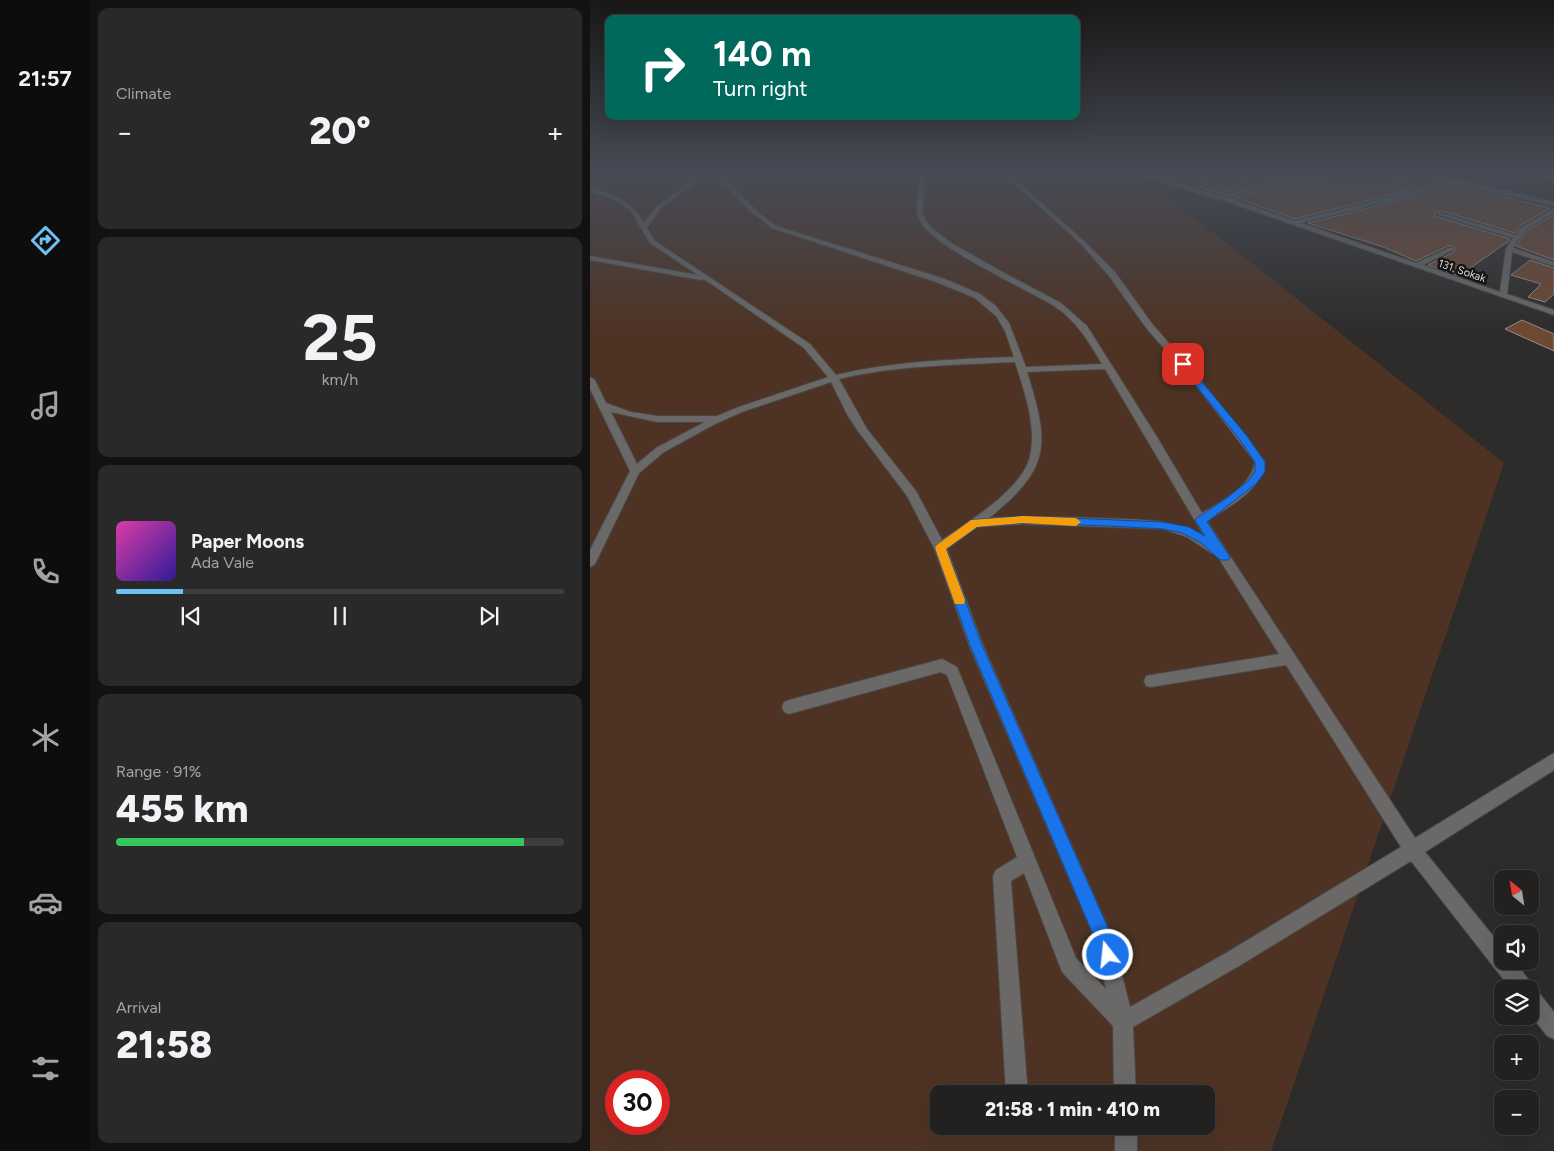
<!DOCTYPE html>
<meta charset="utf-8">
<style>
body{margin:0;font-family:Figtree,sans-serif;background:#2a2929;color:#f1f3f6;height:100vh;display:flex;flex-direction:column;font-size:19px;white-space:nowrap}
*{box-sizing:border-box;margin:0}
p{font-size:16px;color:#a2a3a5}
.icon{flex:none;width:28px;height:28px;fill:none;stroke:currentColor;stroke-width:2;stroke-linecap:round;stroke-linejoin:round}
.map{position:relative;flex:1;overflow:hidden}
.details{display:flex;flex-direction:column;gap:8px;padding:8px;background:#131212;width:500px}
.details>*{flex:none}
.guide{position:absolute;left:15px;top:15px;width:475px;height:105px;border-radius:10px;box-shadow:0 5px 20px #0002,0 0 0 1px #3f3e3e;background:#00695c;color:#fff;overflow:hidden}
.needle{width:32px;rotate:330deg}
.fabs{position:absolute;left:904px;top:870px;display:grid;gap:10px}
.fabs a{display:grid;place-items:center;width:45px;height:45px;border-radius:10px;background:#222120;box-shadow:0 5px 20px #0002,0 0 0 1px #3f3e3e;font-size:25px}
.speed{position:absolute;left:15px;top:1070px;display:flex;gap:10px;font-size:25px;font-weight:700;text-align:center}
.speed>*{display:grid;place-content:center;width:65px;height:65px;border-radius:50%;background:#222120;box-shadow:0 5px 20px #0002,0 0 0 1px #3f3e3e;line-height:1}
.speed .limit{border:8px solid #d22;background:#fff;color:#111}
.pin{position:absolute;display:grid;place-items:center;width:42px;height:42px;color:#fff;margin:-21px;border-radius:10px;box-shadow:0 2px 8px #0006}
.me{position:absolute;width:55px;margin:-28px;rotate:344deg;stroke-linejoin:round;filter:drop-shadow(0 0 4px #0008)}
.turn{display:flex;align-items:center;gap:18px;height:105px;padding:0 25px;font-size:22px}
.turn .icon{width:65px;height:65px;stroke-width:2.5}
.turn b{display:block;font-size:35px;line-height:42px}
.big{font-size:38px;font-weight:800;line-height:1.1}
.details .tile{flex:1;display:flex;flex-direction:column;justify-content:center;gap:8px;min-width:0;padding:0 18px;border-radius:10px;background:#2a2929}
.details .dial{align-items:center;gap:0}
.dial b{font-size:65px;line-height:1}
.song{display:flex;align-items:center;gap:15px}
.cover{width:60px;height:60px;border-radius:8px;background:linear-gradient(135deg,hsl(320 70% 55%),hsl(250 70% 35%))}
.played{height:5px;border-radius:2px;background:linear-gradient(90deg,#6ec2f3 15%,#3f3e3e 15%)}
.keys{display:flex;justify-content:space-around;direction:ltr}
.heat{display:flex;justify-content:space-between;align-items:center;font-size:28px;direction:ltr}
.charge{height:8px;border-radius:4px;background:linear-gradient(90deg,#34c759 91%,#3f3e3e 0)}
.trip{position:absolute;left:340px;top:1085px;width:285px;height:50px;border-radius:10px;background:#222120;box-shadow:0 5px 20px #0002,0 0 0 1px #3f3e3e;font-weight:800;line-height:50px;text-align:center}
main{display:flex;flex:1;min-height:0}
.menu{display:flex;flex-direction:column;width:90px;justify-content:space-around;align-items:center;background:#0e0d0d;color:#a2a3a5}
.menu .icon{width:35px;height:35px}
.menu .active{color:#6ec2f3}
.menu b{font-size:22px;color:#f1f3f6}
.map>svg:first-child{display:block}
.green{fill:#4e3324;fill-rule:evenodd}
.building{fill:#6f4831;stroke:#94908f}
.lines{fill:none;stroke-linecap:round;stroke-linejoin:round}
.minor-casing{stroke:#4a4846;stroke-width:2}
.minor{fill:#6a6968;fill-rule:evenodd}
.route{fill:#1a73e8;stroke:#114b97}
.slow{fill:#f59e0b}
.labels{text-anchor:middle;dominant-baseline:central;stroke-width:5;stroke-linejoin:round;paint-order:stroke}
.far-street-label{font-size:11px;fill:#dedddc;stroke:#161414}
</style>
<main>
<nav class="menu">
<b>21:57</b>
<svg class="icon active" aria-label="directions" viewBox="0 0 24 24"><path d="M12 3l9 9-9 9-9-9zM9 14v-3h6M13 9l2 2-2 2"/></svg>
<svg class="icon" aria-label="music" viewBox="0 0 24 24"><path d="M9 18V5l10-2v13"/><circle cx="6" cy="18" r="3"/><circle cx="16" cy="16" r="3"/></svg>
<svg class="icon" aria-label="phone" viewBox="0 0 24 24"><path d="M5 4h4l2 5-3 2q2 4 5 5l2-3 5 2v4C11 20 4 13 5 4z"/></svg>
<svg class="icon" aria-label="climate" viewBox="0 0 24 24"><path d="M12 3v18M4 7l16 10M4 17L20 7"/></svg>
<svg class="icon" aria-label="car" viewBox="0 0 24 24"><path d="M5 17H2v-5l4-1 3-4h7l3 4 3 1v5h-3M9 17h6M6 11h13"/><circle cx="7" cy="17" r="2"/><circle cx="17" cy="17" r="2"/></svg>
<svg class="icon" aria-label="filters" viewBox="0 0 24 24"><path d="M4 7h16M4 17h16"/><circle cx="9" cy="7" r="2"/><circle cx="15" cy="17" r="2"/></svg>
</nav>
<section class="details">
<div class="tile"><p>Climate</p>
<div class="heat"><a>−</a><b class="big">20°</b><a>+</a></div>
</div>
<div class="tile dial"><b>25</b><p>km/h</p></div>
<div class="tile">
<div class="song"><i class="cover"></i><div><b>Paper Moons</b><p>Ada Vale</p></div></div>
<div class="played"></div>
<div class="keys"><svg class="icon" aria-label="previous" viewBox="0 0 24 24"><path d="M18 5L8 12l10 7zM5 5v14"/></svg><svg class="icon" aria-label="pause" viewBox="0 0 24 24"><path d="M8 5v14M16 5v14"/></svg><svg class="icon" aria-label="next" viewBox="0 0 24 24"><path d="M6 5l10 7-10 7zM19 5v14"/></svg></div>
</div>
<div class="tile"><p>Range · 91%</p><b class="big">455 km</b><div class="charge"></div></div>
<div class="tile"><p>Arrival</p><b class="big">21:58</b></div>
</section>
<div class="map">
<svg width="964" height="1151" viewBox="0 0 964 1151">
<rect width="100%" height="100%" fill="#2e2c2a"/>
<!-- green -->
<path class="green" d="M0,173H548L914,463L681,1151H0ZM26,1081H69V1124H26ZM349,1094H616V1126H349Z"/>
<!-- building -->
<g class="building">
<polygon points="627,173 647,179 673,173 727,173 630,193 608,187 618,185 604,179"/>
<polygon points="744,173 791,173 806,178 812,177 817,178 828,174 837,177 844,175 860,180 705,219 644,197 742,175"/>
<polygon points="864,187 874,187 960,208 930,226 925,233 852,211 844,213 845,216 920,239 917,243 916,243 869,276 838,265 864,252 865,248 863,246 858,246 826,261 793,247 718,223"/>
<polygon points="964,215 964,260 926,246 936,231"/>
<polygon points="940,260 964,268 964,294 955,302 938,297 951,284 921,275"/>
<polygon points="932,320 964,334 964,351 915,329"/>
</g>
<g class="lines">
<!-- minor casing -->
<g class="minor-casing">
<g id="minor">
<path d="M113,173H119L71,208L57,228L65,241L220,344L246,375C305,361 364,359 424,357L415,331L406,316L385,298L349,283L182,228L159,210L124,173H129L170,214L186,226L355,279L390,294L406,306L419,323L436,367L512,364C499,342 486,320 464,306C435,288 344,248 330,221C323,209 330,197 329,184C329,181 327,176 326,173H331L335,184L332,212L336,221L343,229L363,244L418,275L471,303L497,326L567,437L612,513C632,501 660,488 665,462L601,379L557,329L519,276L491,244L413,173H418L495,242L525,272L563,325L607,375L675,462C670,492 640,506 617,521L825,838L964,753V770L835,852L912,947V961H924L964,1012V1039L957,1036L940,1014V989H921L821,861L649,966L543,1027L546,1094H524L523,1026L472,972L434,873L421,881L438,1094H416L403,876L406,870L427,857L357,675L351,672L199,714L194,712L192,707L194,702L199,700L352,659L367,667L486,958L516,989L505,939L379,645L344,548L317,496L268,431L258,416L241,382L152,412L125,424L74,452L49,473L6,562L4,565L0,567V550L40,471L0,389V377L5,380L16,403L41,412L67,416H127L146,408L238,377L214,348L114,279L111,280L0,260V256L108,275L60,243L41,211L29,202L0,191V187C25,195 40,200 54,223L67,206ZM425,362C434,391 447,425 440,456C433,489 378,522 352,540L326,491L277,429L249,379C307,365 366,365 425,362ZM515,369L614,536C581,517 543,520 506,518C470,517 435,516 399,518C461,468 460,445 437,372ZM21,412L67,422H115L66,448L47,464ZM433,524L573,529L597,537L621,553L626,554L689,654L561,675L556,676L554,681L556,686L561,687L696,665L811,847L636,953L540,1007L523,939L393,645L357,549L387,527Z"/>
<polygon points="543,173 551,173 569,178 599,173 575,180 630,195 734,173 742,173 637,197 705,221 864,181 874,181 964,202 964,206 874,185 864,185 711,223 826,263 859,248 863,248 863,250 833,265 910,292 916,249 923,238 846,214 851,213 926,235 931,228 964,208 964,213 935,230 923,248 964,262 964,266 922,252 917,294 964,310 964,315 629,199 615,196"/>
<polygon points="940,173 947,173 964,178 964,182"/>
<rect x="525" y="1126" width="22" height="25"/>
</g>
</g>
<!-- minor -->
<use href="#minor" class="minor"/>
</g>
<!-- sky -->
<linearGradient id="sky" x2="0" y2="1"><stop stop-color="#191817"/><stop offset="0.52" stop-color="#464b55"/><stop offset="1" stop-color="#464b55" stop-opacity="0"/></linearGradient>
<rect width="964" height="334" fill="url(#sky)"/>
<!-- route -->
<polygon class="route" points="593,362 596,363 657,436 675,462 675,472 666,484 617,522 638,554 640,557 638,560 630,560 611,543 592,533 573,529 519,526 433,523 387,527 356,549 392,645 523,939 526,955 524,961 518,964 512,961 505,939 380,645 345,548 381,520 433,516 573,522 599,527 615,536 605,520 607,518 638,497 659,480 665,471 665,462 650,440 590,366 590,363"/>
<!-- slow -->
<polygon class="slow" points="433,516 486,518 491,522 486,526 433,523 387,527 356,549 375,600 374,604 365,604 345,548 347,545 381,520"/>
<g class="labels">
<!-- far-street labels -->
<g class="far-street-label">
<text transform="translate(872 271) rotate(19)">131. Sokak</text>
</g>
</g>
</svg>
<div class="fabs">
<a><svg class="needle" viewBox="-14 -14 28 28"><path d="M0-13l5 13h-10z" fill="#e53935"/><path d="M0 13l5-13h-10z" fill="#a2a3a5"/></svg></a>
<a><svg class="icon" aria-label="sound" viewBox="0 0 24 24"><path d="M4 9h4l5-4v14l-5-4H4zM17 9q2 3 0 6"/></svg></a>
<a><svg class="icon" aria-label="layers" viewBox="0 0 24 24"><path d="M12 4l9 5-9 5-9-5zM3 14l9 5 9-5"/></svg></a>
<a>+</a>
<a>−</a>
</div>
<div class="speed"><div class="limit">30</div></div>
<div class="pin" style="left:593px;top:364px;background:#d93025"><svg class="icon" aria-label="arrive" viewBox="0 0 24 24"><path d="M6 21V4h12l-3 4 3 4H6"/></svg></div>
<svg class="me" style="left:518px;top:955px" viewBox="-20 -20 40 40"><circle r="17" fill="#1a73e8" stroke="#fff" stroke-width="3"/><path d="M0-11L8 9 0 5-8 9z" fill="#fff"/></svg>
<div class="trip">21:58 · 1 min · 410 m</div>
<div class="guide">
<div class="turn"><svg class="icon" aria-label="right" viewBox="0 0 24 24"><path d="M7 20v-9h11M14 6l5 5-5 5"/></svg><div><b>140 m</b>Turn right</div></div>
</div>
</div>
</main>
